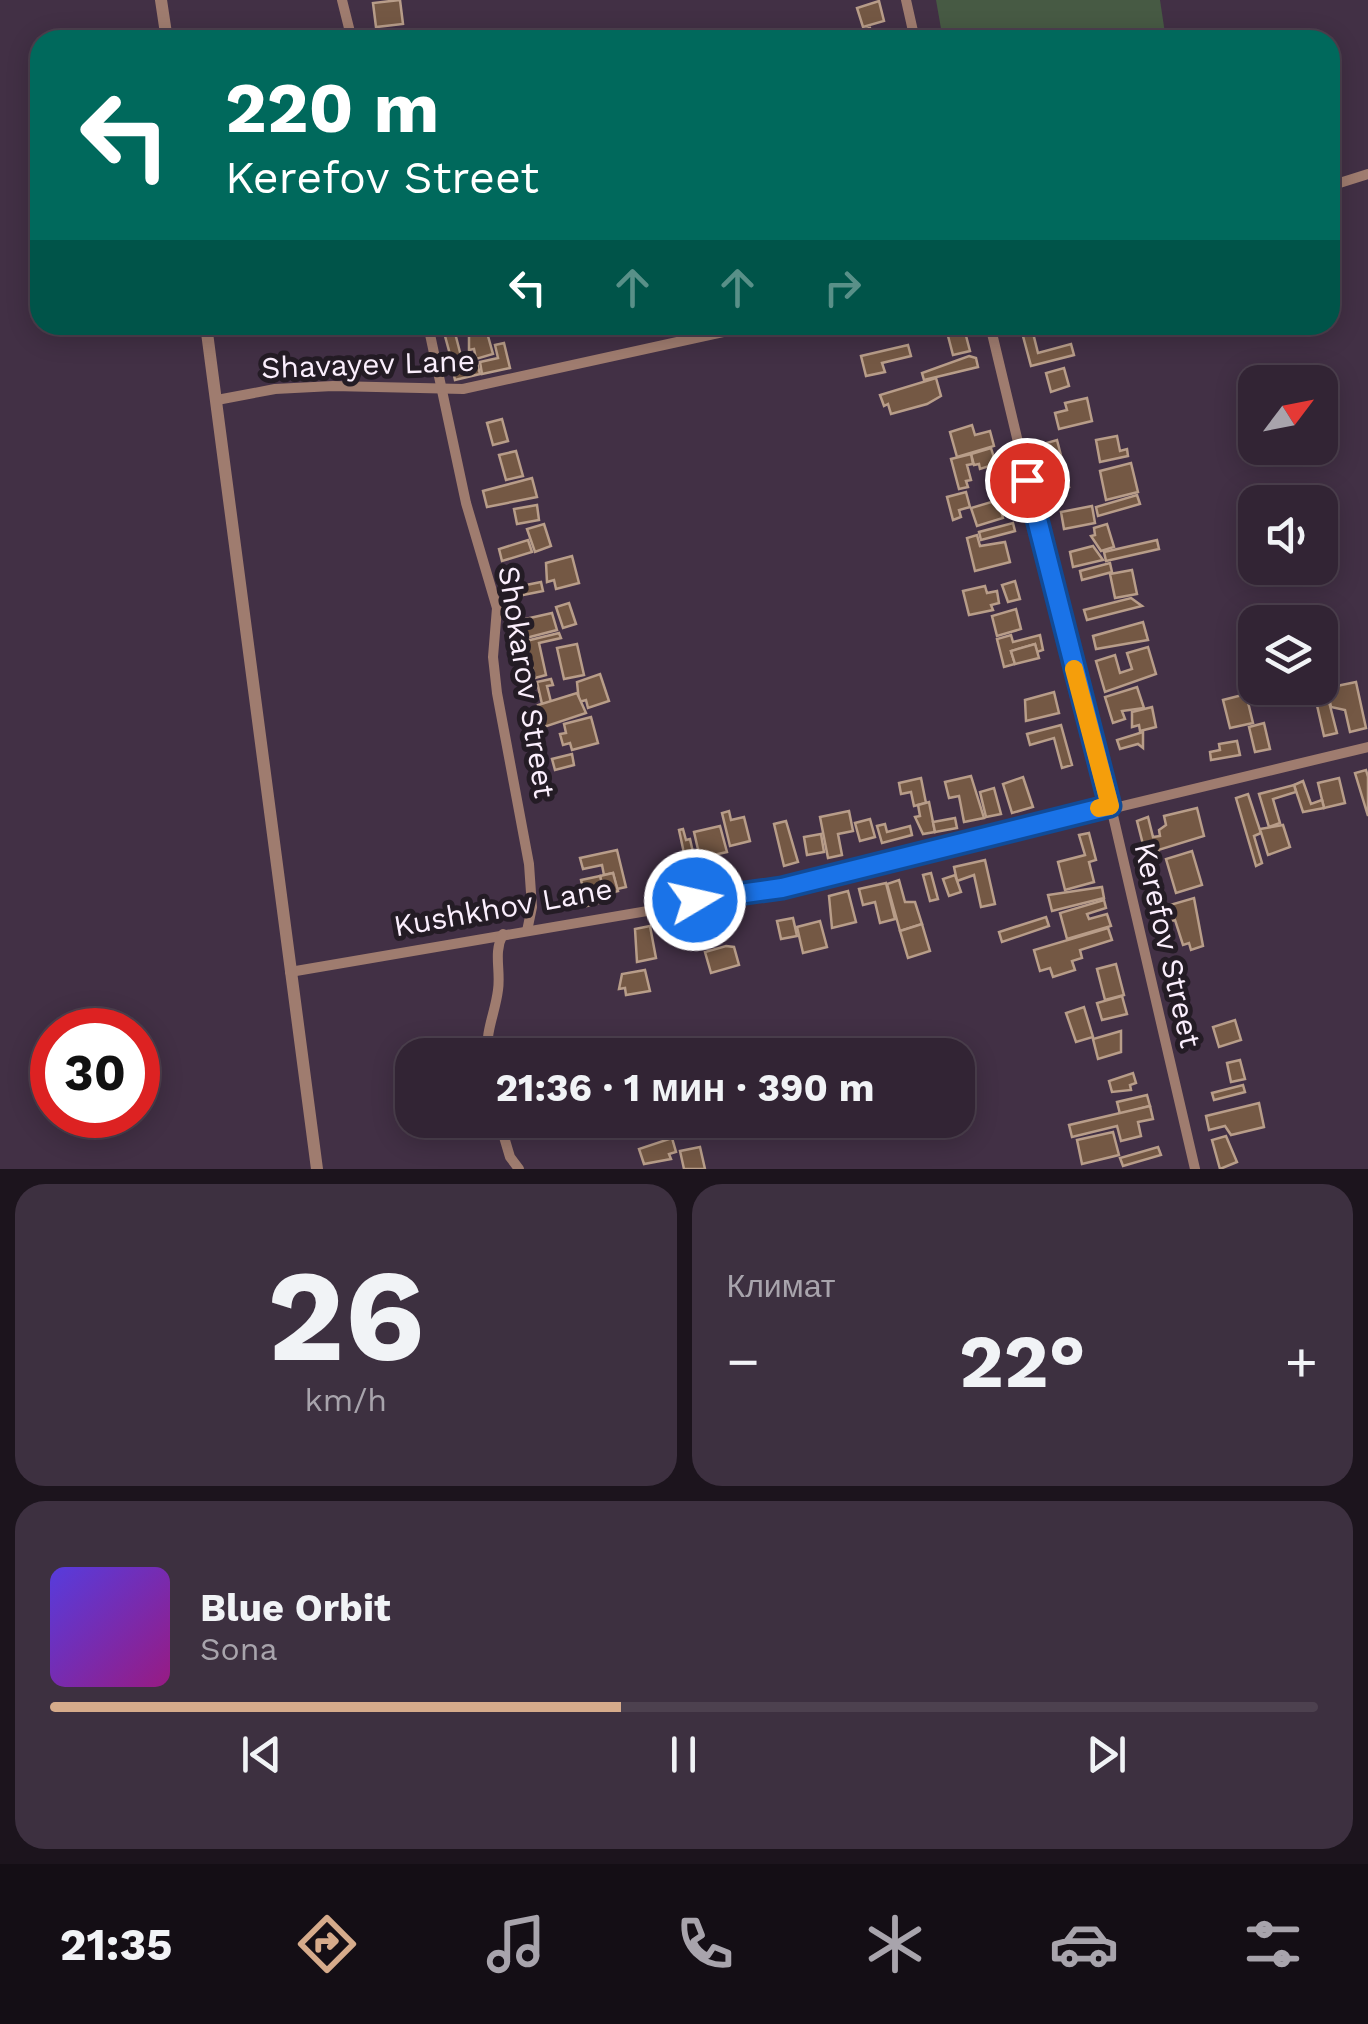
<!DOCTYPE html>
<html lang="ru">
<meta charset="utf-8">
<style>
body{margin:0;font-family:"Work Sans",sans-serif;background:#3d3040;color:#f1f3f6;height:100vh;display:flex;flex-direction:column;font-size:38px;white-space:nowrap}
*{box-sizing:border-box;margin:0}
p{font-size:32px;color:#a8a4ac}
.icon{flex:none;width:55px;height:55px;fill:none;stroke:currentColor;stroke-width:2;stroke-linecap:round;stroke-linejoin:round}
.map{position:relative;height:1169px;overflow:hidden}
.details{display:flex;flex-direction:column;gap:15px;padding:15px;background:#1c141d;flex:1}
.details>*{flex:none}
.hud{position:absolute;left:30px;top:30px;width:1310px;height:305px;border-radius:30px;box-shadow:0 5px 25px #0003,0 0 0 2px #4d414f;background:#00695c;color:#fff;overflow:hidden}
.needle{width:65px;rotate:58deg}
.fabs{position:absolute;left:1238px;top:365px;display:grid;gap:20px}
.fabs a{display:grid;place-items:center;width:100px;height:100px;border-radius:20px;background:#322434;box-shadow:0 5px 25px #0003,0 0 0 2px #4d414f;font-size:50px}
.speed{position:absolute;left:30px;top:1008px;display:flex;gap:20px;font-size:50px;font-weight:700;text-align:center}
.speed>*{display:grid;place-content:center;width:130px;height:130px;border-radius:50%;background:#322434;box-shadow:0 5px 25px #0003,0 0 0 2px #4d414f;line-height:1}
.speed .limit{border:15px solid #d22;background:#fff;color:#111}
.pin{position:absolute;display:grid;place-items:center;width:85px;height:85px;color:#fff;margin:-42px;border:5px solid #fff;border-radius:50%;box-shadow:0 2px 10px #0007}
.me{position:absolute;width:110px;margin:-55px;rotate:81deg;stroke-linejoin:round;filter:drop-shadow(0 0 8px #0008)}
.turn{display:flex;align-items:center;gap:35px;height:210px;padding:0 30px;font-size:45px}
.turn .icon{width:130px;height:130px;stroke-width:2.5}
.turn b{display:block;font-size:70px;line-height:85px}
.lanes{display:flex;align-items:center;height:95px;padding:0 30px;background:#0003;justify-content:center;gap:50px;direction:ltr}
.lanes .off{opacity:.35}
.big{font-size:75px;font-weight:700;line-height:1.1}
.details .card{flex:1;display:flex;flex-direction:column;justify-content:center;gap:15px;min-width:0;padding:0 35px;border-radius:30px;background:#3d3040}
.details .dial{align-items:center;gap:0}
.dial b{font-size:130px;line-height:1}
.song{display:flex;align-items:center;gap:30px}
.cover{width:120px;height:120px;border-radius:15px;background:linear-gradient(135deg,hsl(250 70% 55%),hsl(310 70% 35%))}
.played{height:10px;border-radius:5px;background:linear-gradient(90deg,#d6ab8b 45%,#4d414f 45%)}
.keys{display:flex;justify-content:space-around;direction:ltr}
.heat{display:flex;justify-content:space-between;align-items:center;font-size:55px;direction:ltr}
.details .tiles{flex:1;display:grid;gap:15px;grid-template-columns:1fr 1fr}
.card:last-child{grid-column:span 2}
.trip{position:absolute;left:395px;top:1038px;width:580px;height:100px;border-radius:30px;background:#322434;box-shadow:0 5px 25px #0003,0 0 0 2px #4d414f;font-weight:700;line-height:100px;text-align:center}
.menu{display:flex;height:160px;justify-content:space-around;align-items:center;background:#140e15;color:#a8a4ac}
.menu .icon{width:70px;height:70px}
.menu .current{color:#d6ab8b}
.menu b{font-size:45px;color:#f1f3f6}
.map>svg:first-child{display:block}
.green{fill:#475a44}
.building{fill:#745844;stroke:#b89d89;stroke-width:2.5}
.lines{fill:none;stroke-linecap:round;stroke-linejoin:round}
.minor{stroke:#9f7c6f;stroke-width:10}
.tertiary{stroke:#9f7c6f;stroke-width:12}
.route-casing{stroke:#114b97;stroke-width:25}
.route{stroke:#1a73e8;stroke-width:18}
.slow{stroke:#f59e0b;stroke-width:18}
.labels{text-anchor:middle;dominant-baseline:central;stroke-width:10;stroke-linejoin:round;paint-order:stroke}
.street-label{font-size:30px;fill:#fbeffd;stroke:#241c25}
</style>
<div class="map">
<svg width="1368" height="1169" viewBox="0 0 1368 1169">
<rect width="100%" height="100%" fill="#423045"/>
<!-- green -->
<polygon class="green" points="936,0 1160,0 1166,40 943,40"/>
<!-- building -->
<g class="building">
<polygon points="400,0 403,24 376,27 373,3"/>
<polygon points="879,1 884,21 863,27 857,8"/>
<polygon points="870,28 872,36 843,40 842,34"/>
<polygon points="1020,325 1031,325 1038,353 1071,344 1074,355 1031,366"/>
<polygon points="486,329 493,354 476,359 474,349 469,350 469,334"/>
<polygon points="965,332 970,351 953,355 948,336"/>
<polygon points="455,333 461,356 451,358 445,336"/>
<polygon points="504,343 510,368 482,374 480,362 498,358 495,345"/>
<polygon points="908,345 911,356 882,363 885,372 866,376 861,356"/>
<polygon points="969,356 976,358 978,367 924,380 922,373"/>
<polygon points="476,359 480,374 455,380 452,366"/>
<polygon points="1064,368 1069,386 1051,392 1046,373"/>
<polygon points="936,378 941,396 927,404 891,414 888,404 884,406 880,395"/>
<polygon points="1087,398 1092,421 1059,429 1055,413 1067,410 1065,403"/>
<polygon points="502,419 508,441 493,445 487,423"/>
<polygon points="972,425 975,435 990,431 994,446 957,457 950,432"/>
<polygon points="1117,436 1120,451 1127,449 1128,456 1100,462 1096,440"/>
<polygon points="1057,440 1069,487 1056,490 1043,444"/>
<polygon points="991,448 996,464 980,469 979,464 974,465 971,454"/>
<polygon points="516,451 523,476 506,480 499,455"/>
<polygon points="971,454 973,464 967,465 971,480 966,481 968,487 959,489 951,459"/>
<polygon points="1131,463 1138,492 1106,500 1100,471"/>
<polygon points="532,478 537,497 487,507 483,491"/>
<polygon points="966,492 970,507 959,510 961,517 953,520 947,497"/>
<polygon points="1137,495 1140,504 1098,516 1096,507"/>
<polygon points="998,500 1003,518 977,526 971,508"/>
<polygon points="537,505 539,520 517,524 514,509"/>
<polygon points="1092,506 1095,523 1064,529 1061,512"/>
<polygon points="1013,523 1015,531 981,540 979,532"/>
<polygon points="544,524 551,546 535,552 527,529"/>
<polygon points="1107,524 1114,547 1101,551 1091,536 1095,535 1094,528"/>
<polygon points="977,535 980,546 1005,542 1010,562 975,571 967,538"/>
<polygon points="528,540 532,552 502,561 499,549"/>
<polygon points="1157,540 1159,549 1106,561 1104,552"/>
<polygon points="1093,546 1103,560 1073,567 1070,552"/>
<polygon points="572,556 579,583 556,589 554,580 547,582 546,563"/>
<polygon points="1110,563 1112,572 1082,580 1080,571"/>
<polygon points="1132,570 1137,594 1115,598 1110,574"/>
<polygon points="1015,581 1020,599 1008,602 1002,585"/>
<polygon points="541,582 543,591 513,597 511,588"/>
<polygon points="985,586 987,593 997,591 999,603 991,605 993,610 969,615 963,591"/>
<polygon points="1131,598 1142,606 1087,620 1084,610"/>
<polygon points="569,603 576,624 563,628 556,607"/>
<polygon points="1016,609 1021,629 997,636 992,616"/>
<polygon points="552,613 557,630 526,638 521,620"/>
<polygon points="1143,622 1148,640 1096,649 1093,636"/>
<polygon points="559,633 561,638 539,643 546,675 535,678 526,641"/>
<polygon points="1011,635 1013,642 1040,635 1043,650 1037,652 1035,644 1011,651 1015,664 1004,667 997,639"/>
<polygon points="577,644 584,675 564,679 557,648"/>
<polygon points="1035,644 1039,658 1015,664 1011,651"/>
<polygon points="1148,647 1156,674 1105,692 1096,661 1115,655 1120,673 1132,669 1127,653"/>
<polygon points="600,674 609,701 588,708 586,700 579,702 577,682"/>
<polygon points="551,679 553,685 547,686 551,702 542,704 537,682"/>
<polygon points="1356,682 1366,728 1350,732 1345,710 1331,707 1327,688"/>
<polygon points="1137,687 1144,708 1122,711 1125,719 1113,723 1105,697"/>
<polygon points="1054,692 1059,713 1026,721 1025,700"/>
<polygon points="577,693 586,713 544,727 538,705"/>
<polygon points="1246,694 1253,723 1230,728 1223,700"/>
<polygon points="1328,698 1337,733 1324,736 1316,701"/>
<polygon points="1152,707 1156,727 1140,731 1139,725 1132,727 1132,712"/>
<polygon points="591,717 598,743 572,750 570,743 563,745 560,734 566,733 564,724"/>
<polygon points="1264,723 1270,749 1255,752 1249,727"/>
<polygon points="1061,725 1072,765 1062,768 1054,738 1030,745 1027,734"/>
<polygon points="1143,732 1143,748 1138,744 1120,749 1117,740"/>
<polygon points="1237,741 1240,755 1211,760 1210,752 1220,750 1219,744"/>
<polygon points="572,754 574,765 555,770 552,759"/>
<polygon points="1366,770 1368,777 1368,816 1355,773"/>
<polygon points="971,776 984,818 964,822 959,796 949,798 945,782"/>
<polygon points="1023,777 1033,807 1012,813 1003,784"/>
<polygon points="921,778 926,803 914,806 911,792 901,794 899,783"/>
<polygon points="1339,778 1345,803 1324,808 1318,783"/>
<polygon points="1303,781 1311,804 1322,800 1324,808 1303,812 1294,785"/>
<polygon points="1294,785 1296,792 1273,799 1280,823 1269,827 1259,794"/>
<polygon points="994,788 1001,814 986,817 980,792"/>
<polygon points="1248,794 1261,833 1254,836 1262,863 1256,866 1236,798"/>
<polygon points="929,802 935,832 923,834 915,817 920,816 918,805"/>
<polygon points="1197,808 1204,836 1158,850 1160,861 1148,864 1137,821 1148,817 1153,837 1160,836 1159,830 1166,825 1164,816"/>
<polygon points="729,811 731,820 744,817 750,841 730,846 722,813"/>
<polygon points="849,811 853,831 838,834 842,855 828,858 820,817"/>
<polygon points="955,818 957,828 935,832 933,822"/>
<polygon points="870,819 875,837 860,841 855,823"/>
<polygon points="786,821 798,862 784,866 774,824"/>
<polygon points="885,824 887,832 910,826 912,835 882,843 877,826"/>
<polygon points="1283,825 1290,847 1268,855 1260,829"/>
<polygon points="720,826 727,852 700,858 694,832"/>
<polygon points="683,829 686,840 690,839 699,879 690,881 679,830"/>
<polygon points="1089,833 1096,860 1089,862 1094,882 1065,890 1058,862 1085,855 1079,835"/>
<polygon points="821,834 824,852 807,855 804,837"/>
<polygon points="617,850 626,887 617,889 613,873 604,875 602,865 583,869 580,858"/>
<polygon points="1192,851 1202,885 1176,893 1166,859"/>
<polygon points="985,860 995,904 981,907 974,875 957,881 954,867"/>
<polygon points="613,873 618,891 605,894 600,876"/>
<polygon points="931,873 938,899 930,901 923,875"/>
<polygon points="955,875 961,892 949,896 943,879"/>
<polygon points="600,876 606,901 587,906 581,880"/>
<polygon points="899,880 905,902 915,902 922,924 900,931 887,884"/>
<polygon points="886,883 895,919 880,923 875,902 863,905 859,889"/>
<polygon points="1102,887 1104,898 1052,911 1048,895"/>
<polygon points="848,891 856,922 832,928 829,896"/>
<polygon points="1194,898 1203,946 1191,950 1189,943 1183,945 1175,920 1160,924 1156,909"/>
<polygon points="1104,900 1106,908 1087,914 1089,919 1107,914 1111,926 1067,939 1060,913"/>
<polygon points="1046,917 1049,926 1002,942 999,932"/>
<polygon points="793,918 797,936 781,939 777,921"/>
<polygon points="820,921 827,947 803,953 797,927"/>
<polygon points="922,924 930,951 908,958 900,931"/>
<polygon points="650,926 656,958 637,962 635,929"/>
<polygon points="1108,928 1112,940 1080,950 1082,958 1072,961 1075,970 1053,977 1050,968 1040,971 1034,950"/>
<polygon points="726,946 734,947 739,965 711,973 705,952"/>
<polygon points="1116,964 1124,995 1105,1000 1097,969"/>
<polygon points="645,970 650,991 626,995 625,988 619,989 622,974"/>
<polygon points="1122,996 1127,1014 1102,1020 1097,1003"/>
<polygon points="1084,1007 1093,1037 1076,1042 1066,1013"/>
<polygon points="1235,1020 1241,1040 1219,1047 1213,1027"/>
<polygon points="1121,1031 1121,1052 1098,1059 1093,1039"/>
<polygon points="1240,1060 1245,1079 1231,1082 1227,1063"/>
<polygon points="1133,1073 1136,1083 1130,1085 1131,1090 1112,1092 1109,1081"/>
<polygon points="1243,1085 1245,1092 1214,1100 1212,1093"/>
<polygon points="1147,1095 1150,1106 1120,1114 1117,1102"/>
<polygon points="1259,1103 1264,1127 1231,1135 1225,1126 1209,1130 1206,1116"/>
<polygon points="1150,1106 1153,1119 1138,1122 1141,1136 1121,1141 1117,1126 1072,1137 1069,1125"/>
<polygon points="1113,1132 1119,1155 1082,1164 1077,1140"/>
<polygon points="1226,1136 1237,1162 1220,1169 1212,1140"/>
<polygon points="672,1138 676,1152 669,1154 671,1159 644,1164 639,1149"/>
<polygon points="700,1147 705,1169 684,1169 680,1151"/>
<polygon points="1158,1147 1161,1155 1123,1166 1120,1158"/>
</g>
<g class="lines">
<!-- minor -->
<g class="minor">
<polyline points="342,0 352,40"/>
<polyline points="906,0 915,40"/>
<polyline points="1330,186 1368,174"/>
<polyline points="428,325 466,503 497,608 493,657 497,693 529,864 532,907 527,931"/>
<polyline points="990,325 1063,630 1098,751 1195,1169"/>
<polyline points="217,400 275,389 333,386 463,389 755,325"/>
<polyline points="290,972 782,888 1368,747"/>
<path d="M488,1055C485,1031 495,1014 498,990C501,970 493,953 503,934"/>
<polyline points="499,1120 510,1157 519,1169"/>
</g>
<!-- tertiary -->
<g class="tertiary">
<polyline points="161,0 167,40"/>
<polyline points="206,325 317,1169"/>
</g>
</g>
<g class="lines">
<!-- route casing -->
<g class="route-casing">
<polyline id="route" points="695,900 782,888 1110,806 1027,480"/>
</g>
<!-- route -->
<use href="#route" class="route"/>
<!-- slow -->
<polyline class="slow" points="1074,669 1110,806 1099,808"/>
</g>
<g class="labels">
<!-- street labels -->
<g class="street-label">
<text transform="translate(368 364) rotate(-2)">Shavayev Lane</text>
<text transform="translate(527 682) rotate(81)">Shokarov Street</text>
<text transform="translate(503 907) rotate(-10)">Kushkhov Lane</text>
<text transform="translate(1168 945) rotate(77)">Kerefov Street</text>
</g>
</g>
</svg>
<div class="fabs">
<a><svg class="needle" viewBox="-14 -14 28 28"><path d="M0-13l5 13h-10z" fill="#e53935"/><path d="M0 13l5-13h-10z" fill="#a8a4ac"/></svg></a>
<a><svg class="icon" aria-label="sound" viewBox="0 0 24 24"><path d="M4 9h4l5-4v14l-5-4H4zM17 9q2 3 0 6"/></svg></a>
<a><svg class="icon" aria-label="layers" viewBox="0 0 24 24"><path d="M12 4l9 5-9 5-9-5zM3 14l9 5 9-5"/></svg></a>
</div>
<div class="speed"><div class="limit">30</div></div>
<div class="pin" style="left:1027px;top:480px;background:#d93025"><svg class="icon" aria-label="arrive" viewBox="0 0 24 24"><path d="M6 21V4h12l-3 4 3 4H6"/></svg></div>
<svg class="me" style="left:695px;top:900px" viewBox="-20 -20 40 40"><circle r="17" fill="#1a73e8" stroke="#fff" stroke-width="3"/><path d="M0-11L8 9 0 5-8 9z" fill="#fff"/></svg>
<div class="trip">21:36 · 1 мин · 390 m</div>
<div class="hud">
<div class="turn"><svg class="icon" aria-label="left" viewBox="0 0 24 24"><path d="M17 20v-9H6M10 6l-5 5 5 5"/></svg><div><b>220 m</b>Kerefov Street</div></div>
<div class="lanes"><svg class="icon" aria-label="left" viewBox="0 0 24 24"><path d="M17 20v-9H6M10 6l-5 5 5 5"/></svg><svg class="icon off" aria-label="ahead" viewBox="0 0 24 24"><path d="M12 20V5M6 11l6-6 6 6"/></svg><svg class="icon off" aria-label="ahead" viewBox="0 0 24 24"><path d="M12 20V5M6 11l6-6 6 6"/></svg><svg class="icon off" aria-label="right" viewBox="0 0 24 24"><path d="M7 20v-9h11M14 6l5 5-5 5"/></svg></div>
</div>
</div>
<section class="details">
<div class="tiles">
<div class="card dial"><b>26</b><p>km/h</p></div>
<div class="card"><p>Климат</p>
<div class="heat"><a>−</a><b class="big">22°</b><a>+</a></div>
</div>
<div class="card">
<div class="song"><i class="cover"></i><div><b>Blue Orbit</b><p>Sona</p></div></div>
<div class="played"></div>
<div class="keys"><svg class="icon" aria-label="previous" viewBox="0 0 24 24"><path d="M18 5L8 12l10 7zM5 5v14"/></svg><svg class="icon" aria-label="pause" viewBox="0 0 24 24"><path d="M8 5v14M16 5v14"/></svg><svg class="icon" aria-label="next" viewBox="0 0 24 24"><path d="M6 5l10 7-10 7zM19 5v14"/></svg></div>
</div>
</div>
</section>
<nav class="menu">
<b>21:35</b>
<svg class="icon current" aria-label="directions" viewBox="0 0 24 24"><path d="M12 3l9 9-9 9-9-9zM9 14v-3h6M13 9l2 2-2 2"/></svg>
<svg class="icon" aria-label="music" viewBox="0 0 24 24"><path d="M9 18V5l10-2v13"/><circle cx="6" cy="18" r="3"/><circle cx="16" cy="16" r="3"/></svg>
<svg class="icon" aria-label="phone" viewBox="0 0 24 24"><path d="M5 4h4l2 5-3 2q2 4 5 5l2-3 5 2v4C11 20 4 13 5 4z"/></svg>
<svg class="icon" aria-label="climate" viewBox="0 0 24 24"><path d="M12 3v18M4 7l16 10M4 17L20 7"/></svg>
<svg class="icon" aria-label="car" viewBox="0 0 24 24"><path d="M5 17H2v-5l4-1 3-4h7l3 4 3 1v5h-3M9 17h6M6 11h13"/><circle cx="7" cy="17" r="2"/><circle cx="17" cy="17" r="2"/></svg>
<svg class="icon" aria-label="filters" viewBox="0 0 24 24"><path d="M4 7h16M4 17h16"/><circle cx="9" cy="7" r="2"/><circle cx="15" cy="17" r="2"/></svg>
</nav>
